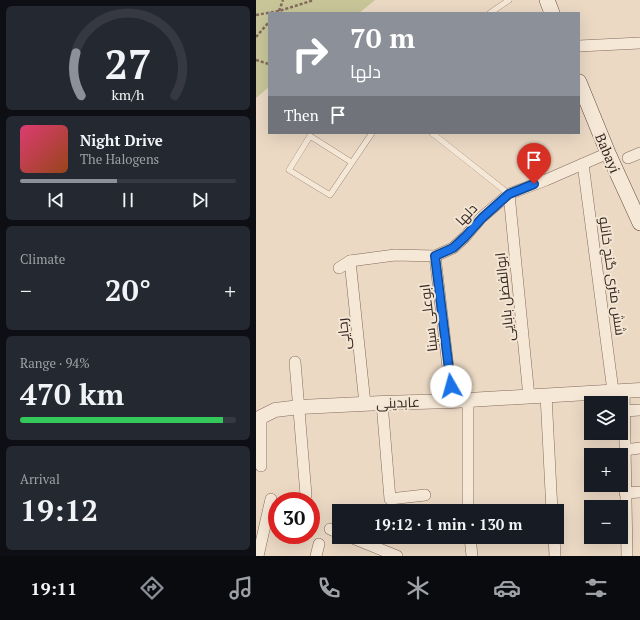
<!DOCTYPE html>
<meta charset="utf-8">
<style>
body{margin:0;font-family:"PT Serif",Cairo,serif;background:#242831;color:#f1f3f6;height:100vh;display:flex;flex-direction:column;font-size:15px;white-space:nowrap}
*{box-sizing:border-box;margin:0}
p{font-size:13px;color:#9ea1a6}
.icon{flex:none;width:22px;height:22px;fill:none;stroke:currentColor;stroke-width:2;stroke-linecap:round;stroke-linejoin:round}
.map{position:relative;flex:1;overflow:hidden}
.side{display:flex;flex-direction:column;gap:6px;padding:6px;background:#0d0f14;width:256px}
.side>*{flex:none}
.banner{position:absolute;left:12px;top:12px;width:312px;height:122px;border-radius:0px;box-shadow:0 4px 16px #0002;background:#8c9099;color:#fff;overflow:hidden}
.fabs{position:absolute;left:328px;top:396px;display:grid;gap:8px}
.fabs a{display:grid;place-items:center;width:44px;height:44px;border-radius:0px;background:#171b24;box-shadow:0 4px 16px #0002;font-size:20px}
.speed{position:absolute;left:12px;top:492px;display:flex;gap:8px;font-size:20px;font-weight:700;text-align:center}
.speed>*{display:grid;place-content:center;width:52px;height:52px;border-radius:50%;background:#171b24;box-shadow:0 4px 16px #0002;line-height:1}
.speed .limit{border:6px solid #d22;background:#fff;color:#111}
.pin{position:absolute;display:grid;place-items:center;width:34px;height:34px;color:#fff;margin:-41px -17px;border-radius:50% 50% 50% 0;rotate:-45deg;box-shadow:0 0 4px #0007}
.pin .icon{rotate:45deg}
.me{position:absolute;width:44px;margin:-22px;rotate:353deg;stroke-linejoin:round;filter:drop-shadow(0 0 3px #0008)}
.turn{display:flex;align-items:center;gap:14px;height:84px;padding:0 16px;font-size:18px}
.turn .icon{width:52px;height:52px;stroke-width:2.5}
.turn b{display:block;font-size:28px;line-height:34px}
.then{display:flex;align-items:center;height:38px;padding:0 16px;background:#0003;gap:8px;font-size:15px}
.big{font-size:30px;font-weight:600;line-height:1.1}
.side .card{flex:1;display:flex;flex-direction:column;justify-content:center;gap:6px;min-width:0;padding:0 14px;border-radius:6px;background:#242831}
.side .dial{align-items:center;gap:0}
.dial svg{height:104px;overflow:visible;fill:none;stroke:#363941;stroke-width:7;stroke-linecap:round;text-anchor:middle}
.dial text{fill:#f1f3f6;stroke:none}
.song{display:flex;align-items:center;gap:12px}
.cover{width:48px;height:48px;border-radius:6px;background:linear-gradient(135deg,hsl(340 70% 55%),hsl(20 70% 35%))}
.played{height:4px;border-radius:2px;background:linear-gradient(90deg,#8c9099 45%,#363941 45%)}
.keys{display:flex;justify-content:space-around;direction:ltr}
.heat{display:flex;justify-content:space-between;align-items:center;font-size:22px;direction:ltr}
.charge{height:6px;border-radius:3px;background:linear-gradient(90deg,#34c759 94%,#363941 0)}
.trip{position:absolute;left:76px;top:504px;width:232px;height:40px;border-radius:0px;background:#171b24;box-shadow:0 4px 16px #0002;font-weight:600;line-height:40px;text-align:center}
.tab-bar{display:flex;height:64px;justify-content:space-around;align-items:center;background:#090b0e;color:#9ea1a6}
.tab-bar .icon{width:28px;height:28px}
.tab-bar .on{color:#8c9099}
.tab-bar b{font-size:18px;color:#f1f3f6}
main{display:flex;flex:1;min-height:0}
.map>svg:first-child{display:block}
.green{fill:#c8c699}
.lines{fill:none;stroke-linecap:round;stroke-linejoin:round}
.service-casing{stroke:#846b5c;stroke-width:6}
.minor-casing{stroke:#846b5c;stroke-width:12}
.tertiary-casing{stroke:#846b5c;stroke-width:15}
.secondary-casing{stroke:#664c3f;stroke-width:16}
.path{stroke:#846b5c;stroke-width:2.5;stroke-dasharray:3 2;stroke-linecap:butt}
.service{stroke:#f6e8d7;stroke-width:5.5}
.minor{stroke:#f6e8d7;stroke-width:11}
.tertiary{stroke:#f6e8d7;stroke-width:14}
.secondary{stroke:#f6e8d7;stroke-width:15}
.route-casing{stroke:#114b97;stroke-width:10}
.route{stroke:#1a73e8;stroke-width:7}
.labels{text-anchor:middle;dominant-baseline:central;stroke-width:4;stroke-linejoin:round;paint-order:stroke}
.street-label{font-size:14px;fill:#35261f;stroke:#f3e5d3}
</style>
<main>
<section class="side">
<div class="card dial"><svg viewBox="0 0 100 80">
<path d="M14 69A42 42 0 1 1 86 69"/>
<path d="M14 69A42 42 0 0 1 10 36" stroke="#8c9099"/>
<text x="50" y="56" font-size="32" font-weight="700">27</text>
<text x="50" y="72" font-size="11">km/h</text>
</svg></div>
<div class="card">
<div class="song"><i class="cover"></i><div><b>Night Drive</b><p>The Halogens</p></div></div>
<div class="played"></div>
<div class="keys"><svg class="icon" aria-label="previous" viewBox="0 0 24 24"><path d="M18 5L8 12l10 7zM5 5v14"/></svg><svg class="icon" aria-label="pause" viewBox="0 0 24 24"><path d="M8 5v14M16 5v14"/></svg><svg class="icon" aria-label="next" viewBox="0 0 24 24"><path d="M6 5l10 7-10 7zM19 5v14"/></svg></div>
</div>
<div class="card"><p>Climate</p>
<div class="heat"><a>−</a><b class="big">20°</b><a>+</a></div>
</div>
<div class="card"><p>Range · 94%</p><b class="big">470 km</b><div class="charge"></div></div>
<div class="card"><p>Arrival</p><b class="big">19:12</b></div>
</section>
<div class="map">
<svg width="384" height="556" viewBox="0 0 384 556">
<rect width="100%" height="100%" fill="#ebd9c4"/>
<!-- green -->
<polygon class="green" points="0,0 119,0 103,13 13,13 13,87 0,98"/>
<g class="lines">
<!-- service casing -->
<g class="service-casing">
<g id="service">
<polyline points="234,13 253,0"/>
<polyline points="176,133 253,194"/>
<polyline points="95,162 54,136 33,170 74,195 116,133"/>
</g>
</g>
<!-- minor casing -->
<g class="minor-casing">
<g id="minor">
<polyline points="323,46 384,43"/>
<polyline points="372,158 384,153"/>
<polyline points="327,164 357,391"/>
<polyline points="253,194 273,397"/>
<polyline points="179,256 196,401"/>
<polyline points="94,261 109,404"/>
<polyline points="83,268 94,261 139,255 179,256 197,248 209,237 225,218 253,194 290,180 352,153"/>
<polyline points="39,362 50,495"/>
<polyline points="368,390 371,556"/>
<polyline points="290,395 296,511"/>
<polyline points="212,399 212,511"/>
<polyline points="126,403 134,499 169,495"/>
<polyline points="368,411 384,410"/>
<polyline points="369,450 384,448"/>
<polyline points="5,466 5,417"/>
<polyline points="369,493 384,492"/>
<polyline points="74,529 83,533"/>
<polyline points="94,537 141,556"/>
<polyline points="214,537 216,556"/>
<polyline points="298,537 299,556"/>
<polyline points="2,556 15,499"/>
<polyline points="60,556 63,544"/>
</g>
</g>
<!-- tertiary casing -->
<g class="tertiary-casing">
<polyline id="tertiary" points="0,422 5,417 19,410 44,407 126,403 196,401 384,390"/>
</g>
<!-- secondary casing -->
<g class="secondary-casing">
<g id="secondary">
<polyline points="291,0 296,13"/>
<polyline points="323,82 352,153 384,223"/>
</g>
</g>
<!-- path -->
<g class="path">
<polyline points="23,11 27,0"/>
<polyline points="0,15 23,11 58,0"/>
<polyline points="0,37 13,22"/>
<polyline points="0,60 13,64"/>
</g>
<!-- service -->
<use href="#service" class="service"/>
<!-- minor -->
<use href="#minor" class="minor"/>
<!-- tertiary -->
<use href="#tertiary" class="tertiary"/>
<!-- secondary -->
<use href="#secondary" class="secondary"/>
</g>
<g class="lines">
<!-- route casing -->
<g class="route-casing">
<polyline id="route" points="195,386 179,256 197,248 209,237 226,218 253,194 278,184"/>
</g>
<!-- route -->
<use href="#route" class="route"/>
</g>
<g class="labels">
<!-- street labels -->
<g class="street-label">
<text transform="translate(352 153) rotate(67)">Babayi</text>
<text transform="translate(210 214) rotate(-47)">دلها</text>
<text transform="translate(357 276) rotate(82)">شش متری گنج خانلو</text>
<text transform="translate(248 297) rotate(-96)">ابوالفضل بابایی</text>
<text transform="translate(172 318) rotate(-97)">ابوعلی سینا</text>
<text transform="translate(87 334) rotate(-96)">رجایی</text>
<text transform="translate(142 402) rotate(-2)">عابدینی</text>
</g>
</g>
</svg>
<div class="fabs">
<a><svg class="icon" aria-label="layers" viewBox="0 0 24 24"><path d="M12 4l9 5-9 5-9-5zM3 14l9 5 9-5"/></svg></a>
<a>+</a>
<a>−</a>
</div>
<div class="speed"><div class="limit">30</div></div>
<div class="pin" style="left:278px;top:184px;background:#d93025"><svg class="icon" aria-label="arrive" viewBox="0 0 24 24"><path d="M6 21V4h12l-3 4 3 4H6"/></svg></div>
<svg class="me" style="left:195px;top:386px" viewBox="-20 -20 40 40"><circle r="19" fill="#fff"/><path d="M0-13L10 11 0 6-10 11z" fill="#1a73e8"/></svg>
<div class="trip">19:12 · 1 min · 130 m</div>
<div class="banner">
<div class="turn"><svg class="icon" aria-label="right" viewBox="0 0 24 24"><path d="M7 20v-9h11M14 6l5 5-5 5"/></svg><div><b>70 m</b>دلها</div></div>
<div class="then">Then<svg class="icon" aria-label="arrive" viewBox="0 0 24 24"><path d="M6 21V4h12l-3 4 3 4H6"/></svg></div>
</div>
</div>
</main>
<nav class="tab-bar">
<b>19:11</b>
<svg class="icon on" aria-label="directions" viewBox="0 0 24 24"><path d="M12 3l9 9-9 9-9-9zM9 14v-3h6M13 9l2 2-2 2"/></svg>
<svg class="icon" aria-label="music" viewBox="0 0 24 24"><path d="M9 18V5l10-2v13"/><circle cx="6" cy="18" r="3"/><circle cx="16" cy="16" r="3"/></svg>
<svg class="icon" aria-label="phone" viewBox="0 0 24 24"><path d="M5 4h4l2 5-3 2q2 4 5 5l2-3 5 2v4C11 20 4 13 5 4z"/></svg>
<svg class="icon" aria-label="climate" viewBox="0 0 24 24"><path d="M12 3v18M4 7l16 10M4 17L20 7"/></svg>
<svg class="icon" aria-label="car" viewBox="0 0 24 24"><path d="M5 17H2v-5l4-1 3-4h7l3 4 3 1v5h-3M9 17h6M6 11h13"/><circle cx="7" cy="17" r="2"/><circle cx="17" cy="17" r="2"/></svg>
<svg class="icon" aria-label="filters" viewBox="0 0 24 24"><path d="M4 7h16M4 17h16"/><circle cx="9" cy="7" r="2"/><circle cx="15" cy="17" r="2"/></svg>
</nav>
